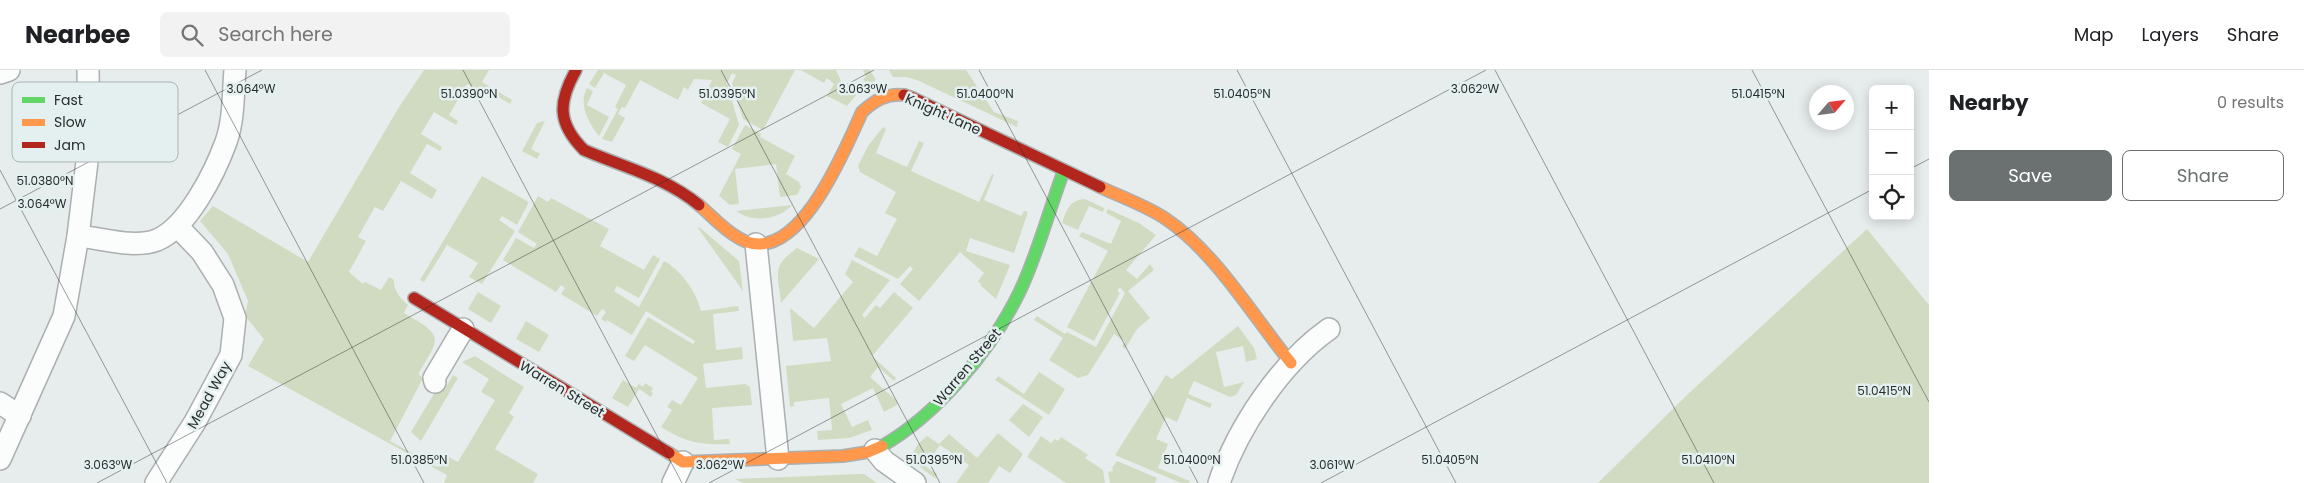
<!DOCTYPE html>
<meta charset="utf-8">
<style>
body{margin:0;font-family:Poppins,sans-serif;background:#f2f2f2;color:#202124}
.controls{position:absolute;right:15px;top:15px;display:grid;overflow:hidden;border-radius:8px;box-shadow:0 2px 12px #0003}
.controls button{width:45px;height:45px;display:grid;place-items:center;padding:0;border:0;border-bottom:1px solid #e0e0e0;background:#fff;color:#202124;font:25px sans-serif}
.compass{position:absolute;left:1809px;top:15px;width:45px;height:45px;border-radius:50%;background:#fff;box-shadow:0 2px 12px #0003;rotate:62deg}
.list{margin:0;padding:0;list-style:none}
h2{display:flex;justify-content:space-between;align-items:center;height:65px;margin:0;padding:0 20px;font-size:21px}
h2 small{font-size:16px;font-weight:400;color:#757577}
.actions{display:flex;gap:10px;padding:15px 20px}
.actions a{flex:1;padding:11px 0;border:1px solid #6b7070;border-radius:8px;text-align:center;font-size:18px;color:#6b7070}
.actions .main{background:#6b7070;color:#fff}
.icon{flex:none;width:28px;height:28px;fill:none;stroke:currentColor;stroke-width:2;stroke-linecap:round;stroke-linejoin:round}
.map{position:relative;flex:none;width:1929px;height:413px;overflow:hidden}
header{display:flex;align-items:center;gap:30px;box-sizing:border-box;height:70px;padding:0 25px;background:#fff;border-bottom:1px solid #e0e0e0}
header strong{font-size:24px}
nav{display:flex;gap:28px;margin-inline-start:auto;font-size:18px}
.search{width:350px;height:45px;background:#f2f2f2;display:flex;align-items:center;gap:12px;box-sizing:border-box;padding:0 18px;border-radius:8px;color:#757577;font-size:19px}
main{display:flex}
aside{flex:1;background:#fff}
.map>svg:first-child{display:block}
.green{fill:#d1dbc1}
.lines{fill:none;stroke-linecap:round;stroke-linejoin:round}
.street-casing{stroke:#abafaf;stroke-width:24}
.fast-casing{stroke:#abafaf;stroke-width:14}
.slow-casing{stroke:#abafaf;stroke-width:14}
.jam-casing{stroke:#abafaf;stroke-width:14}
.street{stroke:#fbfcfc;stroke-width:21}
.fast{stroke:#63d668;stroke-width:11}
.slow{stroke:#ff974d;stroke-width:11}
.jam{stroke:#b3261e;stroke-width:11}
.ticks{fill:none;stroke:#282c2c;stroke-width:1;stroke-opacity:0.45}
.labels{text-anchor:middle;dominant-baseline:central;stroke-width:5;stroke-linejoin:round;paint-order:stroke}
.street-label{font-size:14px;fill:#282c2c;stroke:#e4f0ef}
.key{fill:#e4f0ef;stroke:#acb5b4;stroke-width:1}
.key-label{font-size:14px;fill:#282c2c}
.ticks-label{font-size:12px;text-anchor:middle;fill:#282c2c;stroke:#e4f0ef;stroke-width:5;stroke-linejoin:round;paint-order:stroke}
</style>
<header>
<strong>Nearbee</strong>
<div class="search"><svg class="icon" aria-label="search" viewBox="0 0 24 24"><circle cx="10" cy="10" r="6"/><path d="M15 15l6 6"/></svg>Search here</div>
<nav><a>Map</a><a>Layers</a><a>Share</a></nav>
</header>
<main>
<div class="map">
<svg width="1929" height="413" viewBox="0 0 1929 413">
<rect width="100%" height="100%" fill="#e7eded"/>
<g class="green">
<path d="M424,0H489L482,12L512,30L510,34L492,23L489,27L467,14L449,45L458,51L456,55L434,42L421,64L442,77L440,81L427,74L410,103L437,120L432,129L401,111L383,141L375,137L358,167L366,171L349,202L363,214L365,212L381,220L389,207L394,210C393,220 401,229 408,235L404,243C444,266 441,266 418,304L423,308L390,371L437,397L445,385L458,392L495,330L481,322L489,309L462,292L475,286L524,317L509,343L514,347L495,379L538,404L533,413H444L447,405L248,296L264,269L245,246L248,231L228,184L200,151L213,136L308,192L399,37Z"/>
<path d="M598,0H795L763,60L743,49L732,13L736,5L732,3L727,13L739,55L728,77L718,72L730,49L701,33L712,10L694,9L688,20L684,17L678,30L640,10L625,38L622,37L618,44L625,48L612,72L602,69L618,39L615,37L626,15L604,3L595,18L589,14Z"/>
<path d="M801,0H836L844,17L857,12L858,15L865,12L863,9L866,7L863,0H870L876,10L859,21L847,36L827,26L834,14L827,8L824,13Z"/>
<path d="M889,0H966L994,42L1018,51L1017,57L917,10L906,7H893Z"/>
<path d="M587,18L593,21L587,35L609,47L599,66C589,54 578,33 587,18Z"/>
<path d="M545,51L531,79L540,84L537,89L522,81L537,53Z"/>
<path d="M745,55L761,64L760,67L795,86L786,104L799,112L801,117L797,125L780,127L776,94L735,99L739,134L730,135L719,126L741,84L732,79Z"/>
<path d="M883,57L886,59L876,83L907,97L919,71L924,73L911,101L979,132L992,104L994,105L984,130L1021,146L1024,141L1028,142L1014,183L970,168L966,181L1010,195L996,229L980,215L981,214L978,211L984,203L960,182L919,231L900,214L913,199L910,196L898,209L854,186L859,177L877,186L897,149L885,143L896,122L860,102L858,96L868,76Z"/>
<path d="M482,106L529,132L517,155L502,146L499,150L515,161L482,214L469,207L478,193L447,175L424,212L420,210Z"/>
<path d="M538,126L548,132L551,128L609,159L600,176L644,200L653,185L660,189L639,228L617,216L614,221L639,237L664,191C681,200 697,223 701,241L738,236L739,241L713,244L716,280L742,277L743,289L703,294L706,318L745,314L750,317L752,335L712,338L714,370L729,369L730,374C700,375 687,373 661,357L672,340L667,337L672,330L681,335L698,308L645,275L634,291L625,286L648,247L693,274L695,271L646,241L632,265L607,250L606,252L601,249L606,242L602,239L597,246L561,224L565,218L561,215L556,222L503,190L516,168L534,178L537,174L518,162Z"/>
<path d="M1085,129L1104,138L1103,142L1089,136L1078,160L1062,153C1067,140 1069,130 1085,129Z"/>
<path d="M792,135C779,150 752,153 736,141Z"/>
<path d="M1108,139L1139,153L1156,165L1126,200L1137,209L1150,194L1154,200L1128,221L1150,248L1137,259L1125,279L1122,276L1125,272L1114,264L1088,305L1078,308L1049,290L1063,268L1034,250L1037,246L1065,264L1067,262L1096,277L1125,223L1120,217L1117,221L1120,223L1094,271L1067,257L1108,181L1079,166L1082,162L1111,174L1121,151L1106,143Z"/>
<path d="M699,157L739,191L743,221L698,158Z"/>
<path d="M1867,159L1929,235V413H1598L1688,324Z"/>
<path d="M797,178L819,189L781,233C778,203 771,197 797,178Z"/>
<path d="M852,190L890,210L862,245L865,248L876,235L880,238L894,222L913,238L872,286L896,308L894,311L878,297L870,307L897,331V335L884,342L873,318L841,334L852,357L868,350L872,360L849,368L818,370L817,361L832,360L829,328L794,332V336L790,337L786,296L831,291L827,268L793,271L790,238L814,258L853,212L845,204Z"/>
<path d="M478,222L501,236L491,253L468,239Z"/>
<path d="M526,251L549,265L539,282L516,269Z"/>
<path d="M1238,256L1254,278L1257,289L1246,292L1243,276L1216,282L1224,317L1244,312L1236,325L1230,327L1194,311L1188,324L1212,334L1210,338L1187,328L1177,352L1166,347L1156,369L1168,374L1158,398L1190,411L1189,413H1181L1115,385L1166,305L1172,309Z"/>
<path d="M1039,302L1065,319L1049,345L995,310L998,306L1024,324Z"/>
<path d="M453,305L458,308L421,371L411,362L435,322L445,319Z"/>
<path d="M623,310L636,318L639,314L643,317L645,313L653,318L651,322L653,323L651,327L639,319L628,337L612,328Z"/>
<path d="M1023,334L1043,347L1029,367L1009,350Z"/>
<path d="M998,363L1023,384L1010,403L999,396L988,413H956L969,395L940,375L925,396L937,404L935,408C915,394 903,385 927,366L939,374L949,364L977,388Z"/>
<path d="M1041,366L1051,373L1055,369L1058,371L1061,367L1088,385L1085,388L1103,400L1105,413H1066L1027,387Z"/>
<path d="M1117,391L1157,408L1155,413H1110L1108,402L1113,401L1112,398Z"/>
<path d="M859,404H864L877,413H743L735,409Z"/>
</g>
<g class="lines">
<g class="street-casing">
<g id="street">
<path d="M0,3L9,0"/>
<path d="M78,166C102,168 134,179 157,170C188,157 215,102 226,72C234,50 233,23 235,0"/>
<path d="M756,174L778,389"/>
<path d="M435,312L434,308L463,259"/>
<path d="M0,333L20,346"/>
<path d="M875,380L884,391L915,413"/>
<path d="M0,389L64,246L78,166L89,75L88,0"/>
<path d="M156,413L195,352L231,285L235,248L223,215L202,182L178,157"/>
<path d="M673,413L683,392"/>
<path d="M1219,413C1238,357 1281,293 1329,259"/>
</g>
</g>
<g class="fast-casing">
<path id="fast" d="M882,376C938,344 992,279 1020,221C1038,183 1049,140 1064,100"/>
</g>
<g class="slow-casing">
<g id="slow">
<path d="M1100,117C1121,127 1147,136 1166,149C1216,183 1253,246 1291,293"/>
<path d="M699,135C713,147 729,165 747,172C801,190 845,79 862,42C874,31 886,23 904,25"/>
<path d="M669,383L683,392L843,386L868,382L882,376"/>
</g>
</g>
<g class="jam-casing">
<g id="jam">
<path d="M576,0C558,32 557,53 584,80C623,97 665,107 699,135"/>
<path d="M904,25L913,28L1100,117"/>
<path d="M414,228L669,383"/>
</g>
</g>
<use href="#street" class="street"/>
<use href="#fast" class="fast"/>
<use href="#slow" class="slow"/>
<use href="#jam" class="jam"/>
</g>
<path class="ticks" d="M205,0L424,413M463,0L682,413M721,0L940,413M979,0L1198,413M1237,0L1456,413M1495,0L1714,413M1752,0L1929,332M1910,99L1929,89M0,100L167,413M0,139L262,0M97,413L874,0M709,413L1486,0M1321,413L1873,119"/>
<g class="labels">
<g class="street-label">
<text transform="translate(943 44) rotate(24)">Knight Lane</text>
<text transform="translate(967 297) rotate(-50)">Warren Street</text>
<text transform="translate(562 319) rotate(31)">Warren Street</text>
<text transform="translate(209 325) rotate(-61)">Mead Way</text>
</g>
</g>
<rect x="12" y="12" width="166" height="80" rx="8" class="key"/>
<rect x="22" y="27" width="23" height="6" fill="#63d668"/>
<rect x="22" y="49" width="23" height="7" fill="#ff974d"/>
<rect x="22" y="72" width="23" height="6" fill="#b3261e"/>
<g class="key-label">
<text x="54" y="35">Fast</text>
<text x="54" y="57">Slow</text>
<text x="54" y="80">Jam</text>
</g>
<g class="ticks-label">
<text x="251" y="23">3.064°W</text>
<text x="1475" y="23">3.062°W</text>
<text x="863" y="23">3.063°W</text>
<text x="469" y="28">51.0390°N</text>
<text x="727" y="28">51.0395°N</text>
<text x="985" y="28">51.0400°N</text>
<text x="1242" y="28">51.0405°N</text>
<text x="1758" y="28">51.0415°N</text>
<text x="45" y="115">51.0380°N</text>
<text x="42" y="138">3.064°W</text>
<text x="1884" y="325">51.0415°N</text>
<text x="419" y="394">51.0385°N</text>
<text x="934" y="394">51.0395°N</text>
<text x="1192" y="394">51.0400°N</text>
<text x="1450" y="394">51.0405°N</text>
<text x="1708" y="394">51.0410°N</text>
<text x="108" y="399">3.063°W</text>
<text x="720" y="399">3.062°W</text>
<text x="1332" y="399">3.061°W</text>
</g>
</svg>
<div class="controls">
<button>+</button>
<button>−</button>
<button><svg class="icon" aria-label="locate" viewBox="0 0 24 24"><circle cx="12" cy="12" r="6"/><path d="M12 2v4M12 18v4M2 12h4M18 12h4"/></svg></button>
</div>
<svg class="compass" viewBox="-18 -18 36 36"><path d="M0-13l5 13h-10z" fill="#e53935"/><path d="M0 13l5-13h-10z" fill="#757577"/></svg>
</div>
<aside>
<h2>Nearby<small>0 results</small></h2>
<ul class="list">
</ul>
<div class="actions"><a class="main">Save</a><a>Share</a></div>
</aside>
</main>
